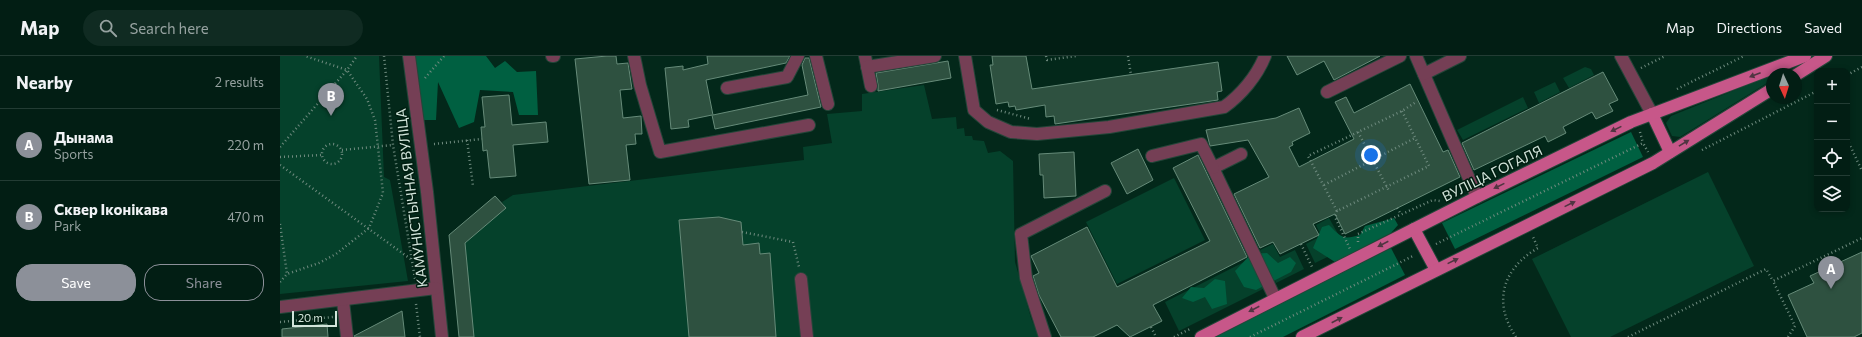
<!DOCTYPE html>
<meta charset="utf-8">
<style>
body{margin:0;font-family:Commissioner,sans-serif;background:#102b22;color:#f1f3f6}
.controls{position:absolute;right:12px;top:12px;display:grid;overflow:hidden;border-radius:8px;box-shadow:0 2px 6px #0003}
.controls button{width:36px;height:36px;display:grid;place-items:center;padding:0;border:0;border-bottom:1px solid #233c34;background:#021e14;color:#f1f3f6;font:20px sans-serif}
.compass{position:absolute;left:1486px;top:12px;width:36px;height:36px;border-radius:50%;background:#021e14;box-shadow:0 2px 6px #0003;rotate:176deg}
.scale{position:absolute;left:12px;bottom:10px;width:45px;box-sizing:border-box;padding-left:4px;border:2px solid #d2e5db;border-top:0;font-size:11px;line-height:14px;white-space:nowrap;color:#d2e5db;-webkit-text-stroke:3px #001e11;paint-order:stroke}
.you{position:absolute;left:1091px;top:99px;width:14px;height:14px;margin:-10px;border:3px solid #fff;border-radius:50%;background:#1a73e8;box-shadow:0 0 0 6px #1a73e833}
.badge{display:grid;place-items:center;width:26px;height:26px;border-radius:50%;background:#8c9099;color:#fff;font-size:13px;font-weight:700}
.pin{position:absolute;translate:-50% -33px;filter:drop-shadow(0 1px 2px #0008)}
.pin::after{content:'';position:absolute;top:21px;width:14px;height:12px;background:inherit;clip-path:polygon(0 0,100% 0,50% 100%)}
.list{margin:0;padding:0;list-style:none}
h2{display:flex;justify-content:space-between;align-items:center;height:52px;margin:0;padding:0 16px;font-size:17px}
h2 small{font-size:13px;font-weight:400;color:#96a2a0}
.list li{display:grid;grid-template-columns:26px 1fr auto;gap:12px;align-items:center;box-sizing:border-box;height:72px;padding:0 16px;border-top:1px solid #233c34}
.list b{display:block;font-size:15px;white-space:nowrap}
.list p{margin:0;font-size:13px;white-space:nowrap;color:#96a2a0}
.list em{font-size:13px;font-style:normal;color:#96a2a0}
.actions{display:flex;gap:8px;padding:12px 16px}
.actions a{flex:1;padding:9px 0;border:1px solid #8c9099;border-radius:16px;text-align:center;font-size:14px;color:#8c9099}
.actions .main{background:#8c9099;color:#fff}
.icon{flex:none;width:22px;height:22px;fill:none;stroke:currentColor;stroke-width:2;stroke-linecap:round;stroke-linejoin:round}
.map{position:relative;flex:none;width:1582px;height:281px;overflow:hidden}
header{display:flex;align-items:center;gap:24px;box-sizing:border-box;height:56px;padding:0 20px;background:#021e14;border-bottom:1px solid #233c34}
header strong{font-size:19px}
nav{display:flex;gap:22px;margin-inline-start:auto;font-size:14px}
.search{width:280px;height:36px;background:#102b22;display:flex;align-items:center;gap:10px;box-sizing:border-box;padding:0 14px;border-radius:22px;color:#96a2a0;font-size:15px}
main{display:flex}
aside{flex:1;background:#021e14}
.map>svg:first-child{display:block}
.green{fill:#05412b}
.forest{fill:#006041}
.building{fill:#2e5140;stroke:#668b79}
.lines{fill:none;stroke-linecap:round;stroke-linejoin:round}
.minor-casing{stroke:#244639;stroke-width:14}
.major-casing{stroke:#244639;stroke-width:14}
.path{stroke:#6f8b7f;stroke-width:2.5;stroke-dasharray:1 3;stroke-linecap:butt}
.minor{stroke:#753f55;stroke-width:12}
.major{stroke:#c75789;stroke-width:12}
.oneway{fill:#503541}
.labels{text-anchor:middle;dominant-baseline:central;stroke-width:3;stroke-linejoin:round;paint-order:stroke}
.street-label{font-size:14px;fill:#d2e5db;stroke:#001e11}
</style>
<header>
<strong>Map</strong>
<div class="search"><svg class="icon" aria-label="search" viewBox="0 0 24 24"><circle cx="10" cy="10" r="6"/><path d="M15 15l6 6"/></svg>Search here</div>
<nav><a>Map</a><a>Directions</a><a>Saved</a></nav>
</header>
<main>
<aside>
<h2>Nearby<small>2 results</small></h2>
<ul class="list">
<li><span class="badge">A</span><div><b>Дынама</b><p>Sports</p></div><em>220 m</em></li>
<li><span class="badge">B</span><div><b>Сквер Іконікава</b><p>Park</p></div><em>470 m</em></li>
</ul>
<div class="actions"><a class="main">Save</a><a>Share</a></div>
</aside>
<div class="map">
<svg width="1582" height="281" viewBox="0 0 1582 281">
<rect width="100%" height="100%" fill="#03281a"/>
<g class="green">
<path d="M0,0H99L104,121L110,124L128,225L0,238Z"/>
<path d="M1305,11L1311,13L1314,19L1289,32L1283,22Z"/>
<path d="M1492,19V24L1400,81L1392,80L1386,67L1391,60Z"/>
<path d="M1275,26L1280,36L1259,47L1254,36Z"/>
<path d="M644,29L652,63L676,61L677,73L684,72L685,80H692L693,84L704,85L708,97L720,95L733,105L735,206L751,262L759,281H186L176,182L224,149L222,146L233,139L524,104L523,91L552,87L547,58L582,55V38Z"/>
<path d="M1243,41L1248,52L1183,84L1177,74Z"/>
<path d="M1428,116L1474,210L1330,281H1291L1252,203Z"/>
<path d="M894,122L925,184L837,228L806,166Z"/>
<path d="M1049,162L1066,192L1035,207L1026,188L1041,180L1036,169Z"/>
<path d="M993,188L1000,201L1015,194L1024,213L996,227L980,194Z"/>
<path d="M970,203L985,232L899,275L885,246Z"/>
</g>
<g class="forest">
<path d="M134,0H206L215,12L225,5L237,16L256,15L258,59H239L233,36L200,34L194,66L179,72L158,26L156,64H144Z"/>
<path d="M1351,76L1363,101L1175,193L1162,167Z"/>
<path d="M1114,162L1118,169L1111,177L1055,206L1033,192L1042,171L1049,169C1062,182 1063,184 1080,179L1085,170Z"/>
<path d="M1111,192L1125,219L1003,281H934Z"/>
<path d="M987,197L998,207L1010,201L1016,207L1011,216L976,234L964,231L955,215L971,198Z"/>
<path d="M935,223L945,225L947,248L932,253L925,241L913,246L902,242L911,231L924,232Z"/>
</g>
<g class="building">
<path d="M327,0H336L337,8L348,7L352,33L340,34L343,62L361,60L362,78H355L356,88L346,89L350,124L309,128L295,3Z"/>
<path d="M427,0H510L506,7L426,24L433,59L528,39L522,9L525,2H529L541,51L435,73L432,59L408,64L409,71L391,73L385,12L403,10V14L428,8Z"/>
<path d="M712,0H746L752,33L938,6L942,35L937,36L938,44L775,68L774,60L766,61L765,49L736,54L735,50L729,51L728,46L716,48L710,9H713Z"/>
<path d="M1007,0H1100L1054,24L1044,5L1017,19Z"/>
<path d="M668,5L671,22L598,35V29L596,17Z"/>
<path d="M1323,16L1338,44L1329,48L1333,55L1316,63L1312,56L1283,71L1286,77L1268,86L1265,80L1194,114L1182,87Z"/>
<path d="M1130,28L1163,96L1168,94L1180,121L1065,178L1055,158L1033,168L1039,179L1000,198L993,186L980,192L954,138L989,121L968,84L930,90L926,74L996,62L1019,52L1030,77L1012,86L1013,89L1009,91L1019,111L1074,83L1055,46L1066,41L1074,57Z"/>
<path d="M229,39L232,69L266,66L268,86L233,89L236,120L210,122L207,94L203,95L201,71H205L202,41Z"/>
<path d="M858,93L873,124L847,138L831,107Z"/>
<path d="M794,96L796,140L764,142L763,119H760L759,98Z"/>
<path d="M918,99L967,201L873,249L882,265L850,281L837,269L813,281H781L759,239L753,220L759,217L751,200L807,171L837,231L930,185L893,112Z"/>
<path d="M215,140L226,152L185,187L194,281H179L169,179Z"/>
<path d="M439,161L461,166L463,189L479,187L480,198L490,197L496,281H409L399,164Z"/>
<path d="M1582,196V277L1574,281H1527L1508,239L1534,227L1530,220Z"/>
<path d="M122,255L125,281H74V280Z"/>
<path d="M47,268L48,281H2V273Z"/>
</g>
<g class="lines">
<g class="minor-casing">
<g id="minor">
<path d="M129,0L147,136L162,281"/>
<path d="M272,0H274"/>
<path d="M354,0L360,29L380,96L529,69"/>
<path d="M536,0L548,48"/>
<path d="M585,0L591,30"/>
<path d="M685,0L694,54L708,66L731,76L757,78L829,71L944,51C961,39 977,20 985,0"/>
<path d="M1136,0L1197,141"/>
<path d="M1341,0L1372,58"/>
<path d="M587,11L655,0"/>
<path d="M1144,18L1180,0"/>
<path d="M447,32L507,21L518,0"/>
<path d="M1047,36L1120,0"/>
<path d="M961,98L933,112L995,242"/>
<path d="M872,100L921,88L933,112"/>
<path d="M521,223L527,281"/>
<path d="M63,245L67,281"/>
<path d="M0,251L156,232"/>
<path d="M765,281L746,222L741,178L825,135"/>
</g>
</g>
<g class="major-casing">
<g id="major">
<path d="M1516,19L1546,0"/>
<path d="M1372,58L1390,96"/>
<path d="M1134,173L1156,214"/>
<path d="M921,281L1197,141L1351,66L1525,0"/>
<path d="M1022,281L1373,107L1492,33"/>
</g>
</g>
<g class="path">
<path d="M104,0L113,89L135,223"/>
<path d="M766,0L767,4L796,0"/>
<path d="M848,0L851,19"/>
<path d="M1361,12L1385,0"/>
<path d="M1567,19L1582,11"/>
<path d="M145,22L164,0"/>
<path d="M1397,33L1464,0"/>
<path d="M717,54L751,63"/>
<path d="M1122,55L1149,110L1057,155L1028,100L1122,55L1136,46"/>
<path d="M1078,76L1109,135"/>
<path d="M1360,76L1363,87"/>
<path d="M1567,83L1582,115"/>
<path d="M187,84L193,130"/>
<circle cx="52" cy="98" r="10"/>
<path d="M154,88L202,83"/>
<path d="M0,91L67,14L77,0"/>
<path d="M62,94L113,89"/>
<path d="M1422,94L1537,35"/>
<path d="M0,101L42,99"/>
<path d="M0,109L132,204"/>
<path d="M1044,129L1135,82"/>
<path d="M1117,152L1121,158"/>
<path d="M1057,155L1055,161L1070,193"/>
<path d="M0,168L7,218"/>
<path d="M462,176L513,186L519,211"/>
<path d="M1078,186V178L1153,144L1160,145"/>
<path d="M1021,188L1032,211"/>
<path d="M1156,188L1363,87L1368,96"/>
<path d="M0,226L7,218L39,207L56,198L89,172L103,137L95,64L87,43L67,14L25,0"/>
<path d="M136,248L140,281"/>
<path d="M0,266L53,261"/>
<path d="M871,271L876,281"/>
<path d="M894,281L910,273"/>
<path d="M970,281L1133,200"/>
<path d="M1236,281C1212,246 1223,212 1258,192L1253,181"/>
<path d="M1348,281L1486,213L1493,225"/>
<path d="M1508,281L1515,270L1493,225L1582,182"/>
</g>
<use href="#minor" class="minor"/>
<use href="#major" class="major"/>
</g>
<defs><path id="oneway-solid" d="M-6-.8H1V-3.2L6.5 0L1 3.2V.8H-6Z"/></defs>
<g class="oneway">
<use href="#oneway-solid" transform="translate(1475 19) rotate(159)"/>
<use href="#oneway-solid" transform="translate(1336 73) rotate(154)"/>
<use href="#oneway-solid" transform="translate(1404 87) rotate(-31)"/>
<use href="#oneway-solid" transform="translate(1219 130) rotate(154)"/>
<use href="#oneway-solid" transform="translate(1290 148) rotate(-26)"/>
<use href="#oneway-solid" transform="translate(1103 188) rotate(153)"/>
<use href="#oneway-solid" transform="translate(1173 205) rotate(-26)"/>
<use href="#oneway-solid" transform="translate(974 253) rotate(153)"/>
<use href="#oneway-solid" transform="translate(1057 264) rotate(-27)"/>
</g>
<g class="labels">
<g class="street-label">
<text transform="translate(1212 117) rotate(-26)">ВУЛІЦА ГОГАЛЯ</text>
<text transform="translate(131 142) rotate(-97)">КАМУНІСТЫЧНАЯ ВУЛІЦА</text>
</g>
</g>
</svg>
<div class="controls">
<button>+</button>
<button>−</button>
<button><svg class="icon" aria-label="locate" viewBox="0 0 24 24"><circle cx="12" cy="12" r="6"/><path d="M12 2v4M12 18v4M2 12h4M18 12h4"/></svg></button>
<button><svg class="icon" aria-label="layers" viewBox="0 0 24 24"><path d="M12 4l9 5-9 5-9-5zM3 14l9 5 9-5"/></svg></button>
</div>
<svg class="compass" viewBox="-18 -18 36 36"><path d="M0-13l5 13h-10z" fill="#e53935"/><path d="M0 13l5-13h-10z" fill="#96a2a0"/></svg>
<div class="scale">20 m</div>
<div class="you"></div>
<div class="pin badge" style="left:1551px;top:233px">A</div>
<div class="pin badge" style="left:51px;top:60px">B</div>
</div>
</main>
